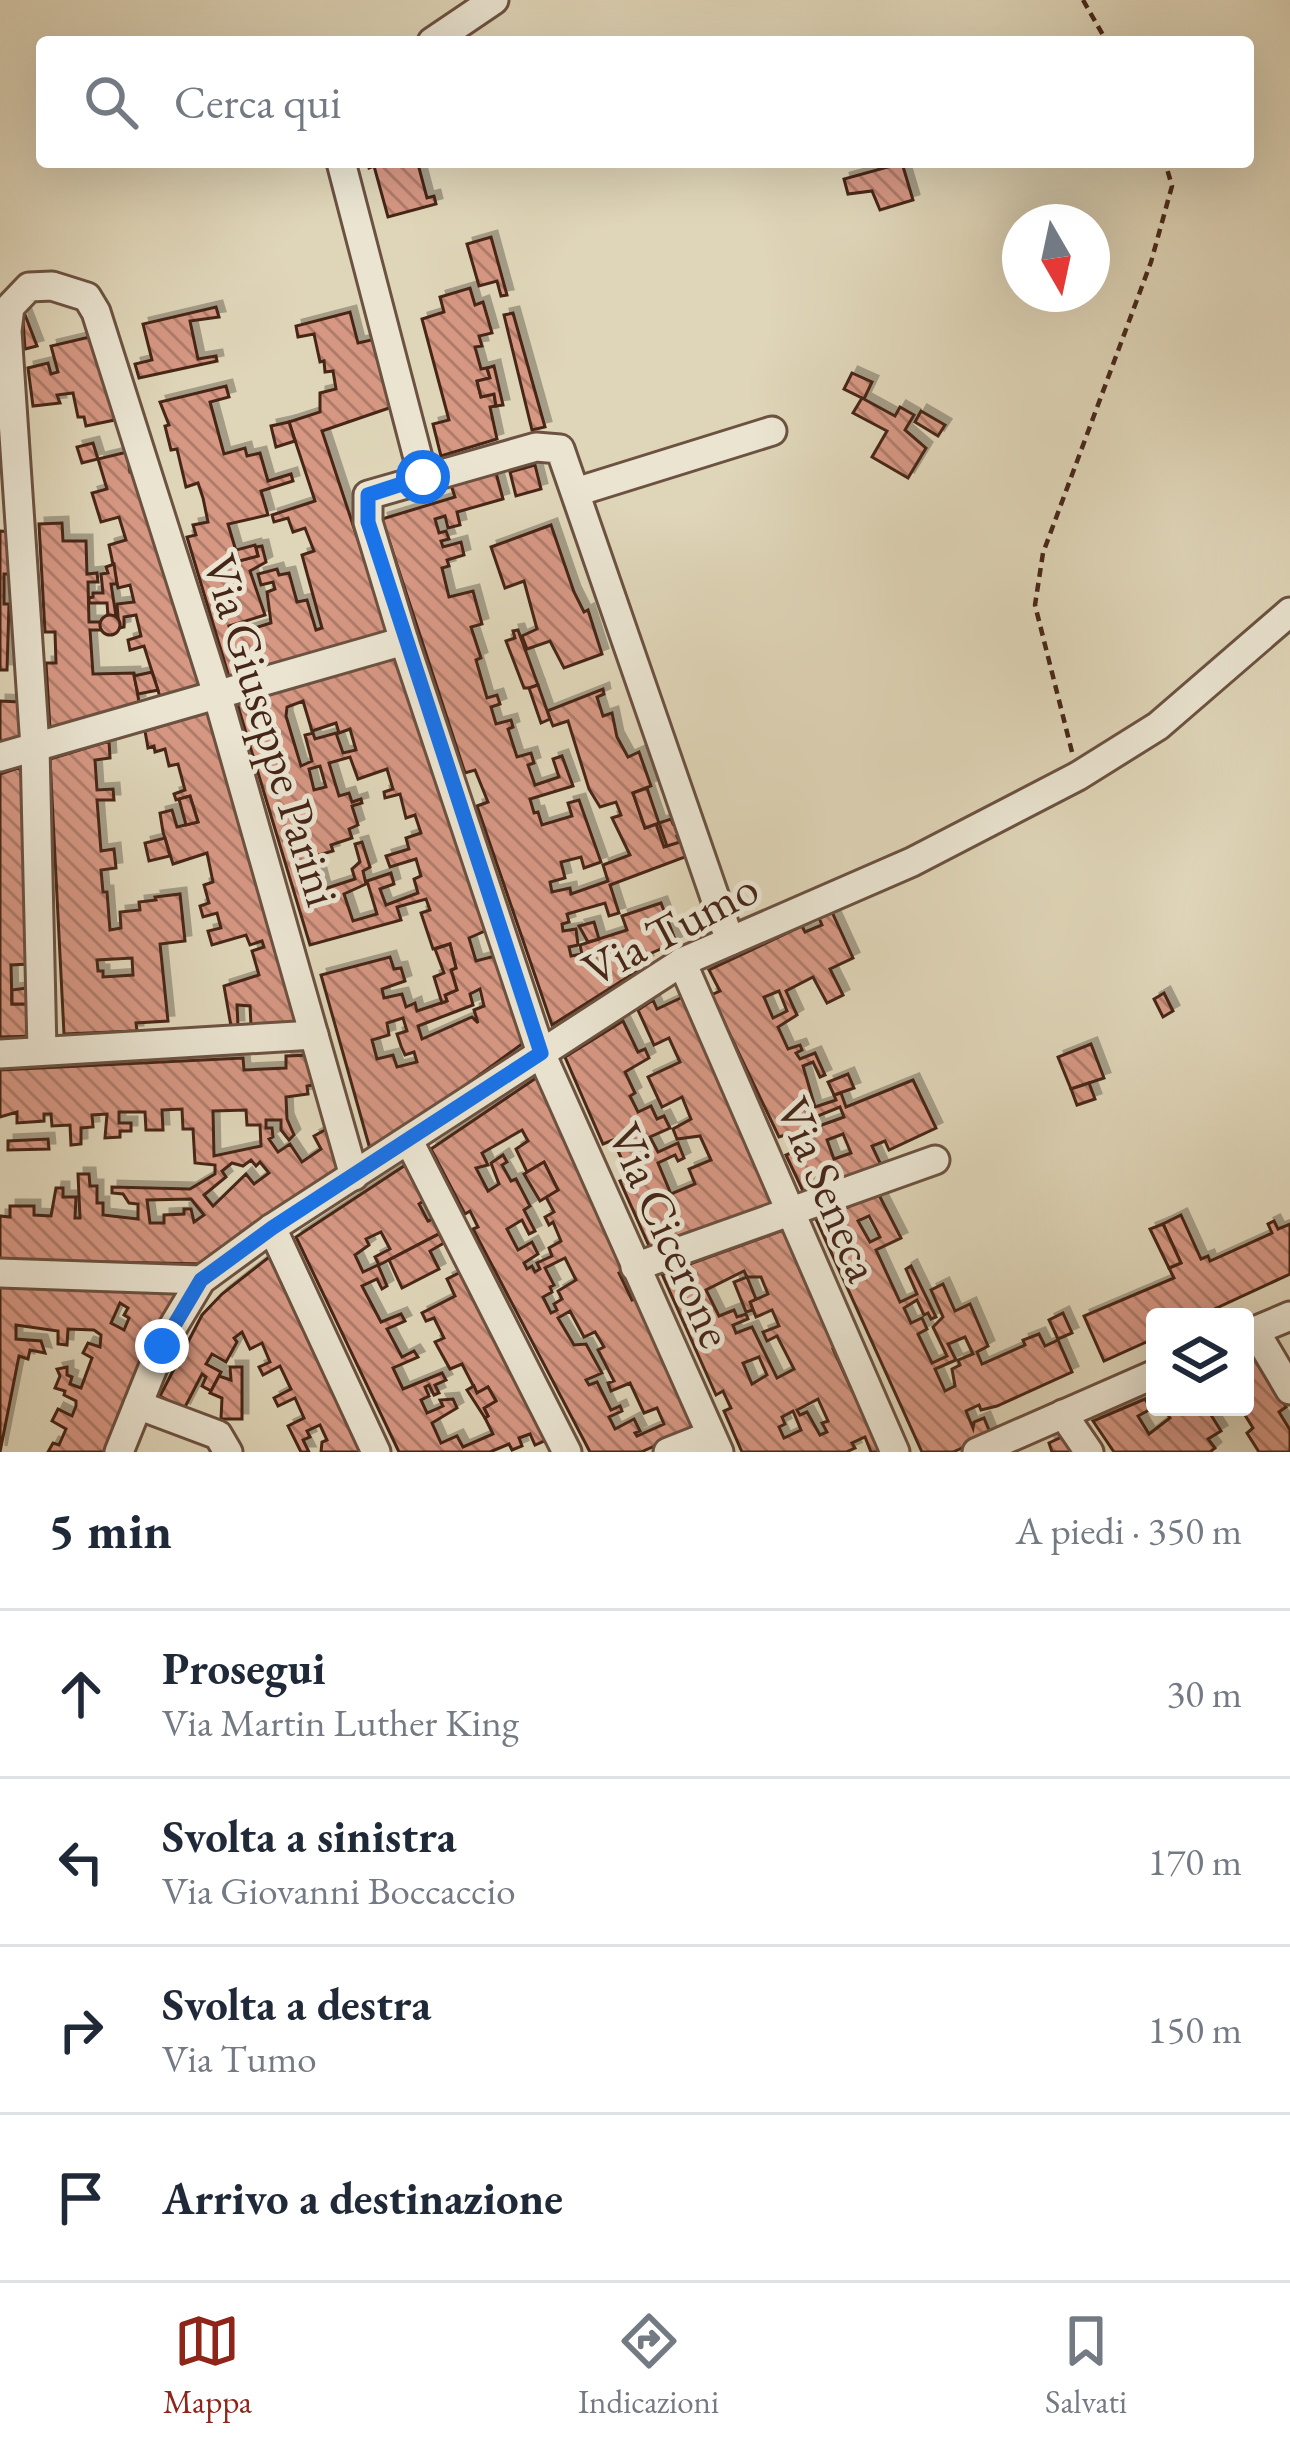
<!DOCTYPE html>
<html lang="it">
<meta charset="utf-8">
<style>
body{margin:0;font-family:"EB Garamond",serif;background:#f6f6f7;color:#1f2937}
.controls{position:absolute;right:36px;bottom:36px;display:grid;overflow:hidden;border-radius:12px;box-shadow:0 12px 48px #0002}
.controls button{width:108px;height:108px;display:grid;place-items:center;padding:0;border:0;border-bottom:3px solid #e0e1e3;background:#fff;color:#1f2937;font:60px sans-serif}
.compass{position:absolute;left:1002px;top:204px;width:108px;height:108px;border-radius:50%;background:#fff;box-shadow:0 12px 48px #0002;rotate:171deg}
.stop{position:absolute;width:36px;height:36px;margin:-27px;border:9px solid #1a73e8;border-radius:50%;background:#fff}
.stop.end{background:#1a73e8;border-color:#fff;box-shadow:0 3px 12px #0008}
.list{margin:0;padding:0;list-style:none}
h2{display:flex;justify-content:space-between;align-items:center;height:156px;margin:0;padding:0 48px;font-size:51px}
h2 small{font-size:39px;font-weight:400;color:#747a83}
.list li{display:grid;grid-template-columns:78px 1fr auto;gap:36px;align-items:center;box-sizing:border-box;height:168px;padding:0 48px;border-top:3px solid #e0e1e3}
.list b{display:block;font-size:45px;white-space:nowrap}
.list p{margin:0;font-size:39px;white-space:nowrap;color:#747a83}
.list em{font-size:39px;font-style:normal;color:#747a83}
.icon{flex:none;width:66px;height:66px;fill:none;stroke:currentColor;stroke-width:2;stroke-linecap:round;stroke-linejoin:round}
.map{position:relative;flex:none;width:1290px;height:1452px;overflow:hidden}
.search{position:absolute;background:#fff;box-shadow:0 12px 48px #0002;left:36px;right:36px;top:36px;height:132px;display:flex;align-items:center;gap:30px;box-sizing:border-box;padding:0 42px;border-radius:12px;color:#747a83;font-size:45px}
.sheet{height:828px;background:#fff}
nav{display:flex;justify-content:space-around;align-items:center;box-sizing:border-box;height:168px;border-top:3px solid #e0e1e3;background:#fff;font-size:33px;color:#747a83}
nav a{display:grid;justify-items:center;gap:6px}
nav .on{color:#8f2418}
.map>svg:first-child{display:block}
.building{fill:url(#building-back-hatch);stroke:#462619;stroke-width:3;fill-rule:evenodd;filter:url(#shadow)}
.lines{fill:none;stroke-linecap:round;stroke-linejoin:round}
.minor-casing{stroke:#6c5241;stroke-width:33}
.path{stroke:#462619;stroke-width:4.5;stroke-dasharray:9 6;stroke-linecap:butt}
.minor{stroke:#eae4d1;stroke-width:27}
.route{stroke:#1a73e8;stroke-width:15}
.labels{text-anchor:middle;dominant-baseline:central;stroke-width:10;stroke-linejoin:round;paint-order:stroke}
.street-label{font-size:48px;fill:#462619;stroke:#eae4d1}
</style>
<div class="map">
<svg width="1290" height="1452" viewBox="0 0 1290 1452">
<defs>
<pattern id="building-back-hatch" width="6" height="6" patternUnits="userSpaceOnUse" patternTransform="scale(3)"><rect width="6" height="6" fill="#d69783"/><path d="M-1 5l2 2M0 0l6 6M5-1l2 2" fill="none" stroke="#af7b6a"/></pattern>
<filter id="shadow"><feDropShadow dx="6" dy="-6" stdDeviation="0" flood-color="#0004"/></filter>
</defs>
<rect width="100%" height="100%" fill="#dfd5b8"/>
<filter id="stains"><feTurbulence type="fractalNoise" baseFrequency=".00167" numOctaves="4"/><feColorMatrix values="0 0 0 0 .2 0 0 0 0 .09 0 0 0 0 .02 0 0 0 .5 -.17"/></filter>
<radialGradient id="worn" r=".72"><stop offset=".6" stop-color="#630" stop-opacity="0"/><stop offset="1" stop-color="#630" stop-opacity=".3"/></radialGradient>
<g class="building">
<path d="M367,162H426L418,164L427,198L434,196L436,204L388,217L374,166L369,168Z"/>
<path d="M902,163L913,200L880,210L872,191L848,194L844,179Z"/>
<path d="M491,237L507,295L501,296L497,281L479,286L467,244Z"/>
<path d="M470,288L475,305L483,302L492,333L479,336L482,346L475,347L481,369L487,368L490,378L477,381L481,397L494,394L496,406L490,407L497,439L441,456L433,424L449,420L422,319L444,312L440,297Z"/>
<path d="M22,307L37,346L25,349Z"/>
<path d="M216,307L219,317L190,321L198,359L216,356L217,361L139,378L135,364L152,360L143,324Z"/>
<path d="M350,312L358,343L376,339L395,406L322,431L388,631L229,677L187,537L196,535L193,525L208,522L203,498L198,483L186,487L177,449L171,450L165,426L169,425L160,402L226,386L229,397L210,402L224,454L245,448L247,456L260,453L268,481L291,474L293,481L261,491L268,515L228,524L239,561L258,556L256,547L262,546L266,562L250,571L265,615L229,626L232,635L271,623L267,592L275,589L273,582L261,585L258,574L277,569L279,575L289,573L297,602L307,600L316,630L322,628L302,555L314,551L305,528L293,532L288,518L274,522L272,515L315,501L289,422L320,412V393L336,389L333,371L325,372L324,361L320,362L314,334L298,337L296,326Z"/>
<path d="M513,313L545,427L532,430L504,315Z"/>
<path d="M98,335L124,418L86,426L84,417H78L73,393L57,395L60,403L33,406L28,368L48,363L51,374L58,372L51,346Z"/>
<path d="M494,366L503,405L496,406L494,394L481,397L477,381L490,378L487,368Z"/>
<path d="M852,373L872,382L864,399L844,389Z"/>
<path d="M862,398L895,416L900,407L914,415L905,430L926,448L908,478L872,457L887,431L853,413Z"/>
<path d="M921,411L945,425L938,436L915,422Z"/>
<path d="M289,422L295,441L276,447L271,426Z"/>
<path d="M93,443L98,459L82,463L77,447Z"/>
<path d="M127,452L130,472L138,470L203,684L160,697L144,646L130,650L128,640L141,636L136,615L124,617V627L119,628L117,604L134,602L130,585L118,588L109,545L126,540L119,517L101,522L92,493L107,489L98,459Z"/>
<path d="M535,465L541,489L516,496L510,472Z"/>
<path d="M496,473L503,499L457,512L460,525L448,528L445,516L435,519L439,533L446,531L449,539L441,541L443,547L461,542L464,555L447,560L449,566L442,568L449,597L473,591L482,624L471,627L481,658L476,660L487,698L497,695L500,704L491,707L496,724L511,720L513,727L508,729L517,757L531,753L534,763L528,765L535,785L559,777L553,759L562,756L573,786L530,799L534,813L538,812L542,825L572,816L568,803L579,800L601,862L584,868L581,857L561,862L565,878L550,882L552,892L570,888L571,894L608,881L603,865L630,855L612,818L621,815L616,802L600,807L589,789L568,721L553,726L547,711L603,689L604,694L597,697L603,716L612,713L617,737L628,757L639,752L651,786L633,793L645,828L656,824L664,847L687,839L693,854L610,885L619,913L609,916L605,903L567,914L569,922L562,924L563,931L576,929L578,945L569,947L571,956L582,954L580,945L627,930L622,916L661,903L676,942L645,956L647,961L638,964L639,970L552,1025L477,806L488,802L475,770L465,773L382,519L455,497L451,485Z"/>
<path d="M62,523L63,541H86L87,574L97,573L98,582H88L89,622H100L101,630H90L93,674L134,673L139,702L50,729L46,663H56L55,632H45L39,524Z"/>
<path d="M551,525L574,592L584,612L588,610L602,654L564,668L550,641L527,649L522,636L537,629L524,581L505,588L491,547Z"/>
<path d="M0,531L11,532L13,574H4V604H9L7,670H0Z"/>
<path d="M255,545L258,556L239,561L236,550Z"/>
<path d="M114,564L117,584H111L116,616H108L107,603H89V598L93,597V593H103L101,574L108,573L106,567Z"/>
<circle cx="110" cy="625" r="10"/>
<path d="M518,630L538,685L529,688H524L506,641L515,638L513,631Z"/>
<path d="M396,657L485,931L469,938L476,961L495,956L526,1041L455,1093L370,1149L321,975L390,957L394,969L401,968L405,981L382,989L384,998L402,994L406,1007L415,1003L417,1011L447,1001L445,995L457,990L451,970L456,968L450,944L433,949L421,913L430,910L426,899L397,907L401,920L310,945L237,703ZM303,701L312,731L336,723L339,733L350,729L356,750L343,753L336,733L315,739L313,733L305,735L312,761L301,766L286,716L287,707ZM350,757L358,779L387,769L393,789L384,792L385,798L400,794L406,818L415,815L421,833L406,838L409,849L386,856L390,867L416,859L421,876L414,879L418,893L386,905L380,889L394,884L391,873L367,881L377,914L353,921L344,894L366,884L363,871L370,867L362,842L355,844L360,862L352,869L355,879L324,889L315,856L333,851L331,845L352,838L349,829L358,825L352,806L362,803L361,799L352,802L349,793L339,796L329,763ZM320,766L326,787L314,790L309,769ZM480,989L484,1006L474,1010L478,1023L472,1017L422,1039L418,1026L473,1005L470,994ZM403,1018L407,1031L397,1034L401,1046L405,1055L414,1052L417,1062L397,1067L393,1055L377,1059L372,1040L389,1035L387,1023Z"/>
<path d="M152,672L158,690L138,694L134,676Z"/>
<path d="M538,685L550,719L541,723L529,688Z"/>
<path d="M0,701L20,702L22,738L0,745Z"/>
<path d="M210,711L303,1023L251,1025L250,1006L237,1005L238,1026H231L224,986L259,975L252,951L264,947L262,941L250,945L246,935L212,945L208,931L221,928L217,913L203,917L200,906L209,903L204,885L213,882L207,853L173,864L163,832L160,813L172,810L177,827L198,822L190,796L176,800L174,794L185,790L178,764L169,766L165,749L155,752L154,746L148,748L145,731Z"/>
<path d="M109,741L110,758L95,760L97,790L113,789L114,800H97L101,851L114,849L116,868L101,870L103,892H107L110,930L121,928L120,912L140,910L139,902L156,900L155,897L180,894L185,941L160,944L168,1021L136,1023L137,1031L64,1034L50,759ZM132,958L133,975L103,977V971H98L97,960Z"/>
<path d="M18,768L24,773L29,964L11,965L12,1004H30L37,1036L0,1037V774Z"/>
<path d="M647,788L659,823L645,828L633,793Z"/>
<path d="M190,796L198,822L186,825L179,799Z"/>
<path d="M671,819L673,824L677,822L682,834L677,836L680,842L667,846L659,823Z"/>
<path d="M165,838L170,856L149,861L145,843Z"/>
<path d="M832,912L853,958L830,969L843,995L827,1003L813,977L786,991L797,1015L778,1027L788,1049L800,1045L802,1050L796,1053L800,1059L815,1053L825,1075L820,1077L813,1062L803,1066L815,1107L836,1100L834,1095L841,1093L846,1107L913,1080L936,1128L889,1150L885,1141L872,1146L881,1165L804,1193L786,1155L796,1151L788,1134L779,1137L711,995L720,991L709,970L802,926L805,932L822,925L819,918ZM779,991L787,1011L773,1018L764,997ZM840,1107L844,1117L819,1126L815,1117ZM843,1134L851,1153L834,1159L827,1140Z"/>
<path d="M594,922L599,939L588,942L579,926Z"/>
<path d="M450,944L456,968L451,970L457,990L445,995L447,1001L442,1003L434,977L444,973L435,949Z"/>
<path d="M34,987L30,1004H12V990Z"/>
<path d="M1164,993L1173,1011L1163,1017L1154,999Z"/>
<path d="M685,996L777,1202L650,1248L620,1181L625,1179L619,1166L624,1164L613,1140L603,1144L565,1057L623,1021L638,1052L645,1049L649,1058L625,1072L635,1093L630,1096L638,1112L651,1106L657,1119L664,1116L670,1128L650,1137L658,1152L678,1143L684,1158L678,1161L675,1155L658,1163L671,1194L695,1184L689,1169L711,1160L700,1136L677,1139L673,1129L691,1119L682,1097L662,1107L648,1077L680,1062L669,1038L654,1045L638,1010L653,1000L657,1009Z"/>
<path d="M1091,1044L1104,1078L1071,1089L1058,1057Z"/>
<path d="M311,1055L320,1084L307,1086L308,1094L286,1097L287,1119L294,1135L289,1140L281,1130V1120H266V1128H272L273,1137L269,1139L278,1152L290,1144L302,1162L321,1149L314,1136L332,1126L346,1171L207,1264L0,1260V1216L10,1217V1206H34V1215L51,1216L56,1188H63V1197H76L75,1218H80L78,1174H89L90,1186H97V1203H103V1215L138,1219V1204L129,1203L123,1194L112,1193V1187L190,1189L215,1174V1165L195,1163L193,1129H183L182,1109L162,1110L163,1130H146L145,1112H119V1123H131V1131H120V1137L105,1138L107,1114L92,1115L93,1127L81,1128V1144L71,1145L70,1125L52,1126L51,1114H44V1121L17,1123V1112L0,1117V1070L243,1058L244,1070L286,1068V1056ZM246,1110L247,1125H260L261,1146L214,1156L213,1111ZM251,1160L256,1166L260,1162L269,1173L254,1184L246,1174L213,1206L204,1195L226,1177L222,1171L232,1163L243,1166ZM191,1199L204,1215L194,1222L191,1209H184V1214L164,1215V1223H150L147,1200Z"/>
<path d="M542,1074L629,1269L619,1273L632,1300L641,1296L699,1426L641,1452H590L473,1229L478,1227L470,1211L465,1214L431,1149ZM522,1130L528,1141L516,1149L527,1172L544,1162L558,1190L546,1197L554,1212L545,1217L549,1225L553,1222L561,1241L549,1248L552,1256L537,1263L540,1269L535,1272L532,1266L527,1269L524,1263L538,1254L532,1242L518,1250L507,1229L522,1220L529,1234L535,1231L524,1210L530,1206L516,1179L511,1181L502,1165L507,1162L503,1155L491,1163L499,1184L488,1191L476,1168L488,1165L482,1153ZM565,1258L576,1280L558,1291L562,1299L554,1304L557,1310L551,1313L543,1297L552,1292L550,1287L554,1285L545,1268ZM570,1311L584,1337L595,1332L604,1347L598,1350L614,1381L608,1383L611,1391L630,1383L644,1413L657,1408L664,1424L637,1436L635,1433L640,1431L634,1419L615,1429L609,1417L622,1411L620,1406L611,1410L597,1382L589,1385L586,1380L602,1373L586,1344L574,1345L558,1318Z"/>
<path d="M848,1074L854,1088L834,1095L828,1082Z"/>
<path d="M1089,1083L1095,1099L1077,1105L1071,1089Z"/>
<path d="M48,1139L49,1149L8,1150V1141Z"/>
<path d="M544,1162L558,1190L540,1201L524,1174Z"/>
<path d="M407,1164L425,1200L419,1204L428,1221L435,1218L442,1232L379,1265L375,1257L390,1249L381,1232L366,1239L369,1245L355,1255L363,1272L378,1265L387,1286L382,1289L377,1279L362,1286L381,1322L401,1314L405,1321L387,1329L402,1357L414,1351L418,1357L393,1368L403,1389L442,1373L446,1380L435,1385L439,1393L434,1395L429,1385L425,1387L429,1396L421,1400L427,1413L443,1406L440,1400L453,1399L457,1408L432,1423L441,1443L457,1436L463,1447L493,1434L485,1418L488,1416L484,1408L496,1401L488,1387L477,1393L462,1364L450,1369L435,1342L444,1338L434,1318L426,1321L422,1313L455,1296L447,1279L463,1271L551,1438L535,1445L530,1434L519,1438L522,1446L512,1450L509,1444L490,1452H399L296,1237Z"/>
<path d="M879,1195L901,1238L876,1250L900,1302L917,1294L906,1269L911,1266L936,1317L931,1319L928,1313L924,1315L917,1300L904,1308L911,1323L922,1318L927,1329L918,1334L932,1363L947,1356L933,1327L943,1317L931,1290L943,1284L955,1311L970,1304L988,1346L977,1352L982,1364L1025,1345L1023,1340L1039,1334L1045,1346L1058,1340L1072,1372L997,1406L981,1410L979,1405L966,1411L973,1428L974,1422L984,1418L991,1435L953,1452H922L816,1219ZM869,1216L880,1237L870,1242L858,1221ZM965,1337L973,1354L958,1360L960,1365L952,1369L955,1386L945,1391L935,1369L956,1360L948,1344Z"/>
<path d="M1181,1215L1201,1259L1208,1256L1210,1261L1272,1233L1268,1224L1274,1221L1278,1229L1290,1224V1274L1197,1317H1155L1151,1328L1155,1338L1104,1361L1084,1316L1174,1278L1169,1268L1181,1263L1163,1224Z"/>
<path d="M1163,1224L1181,1263L1169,1268L1150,1229Z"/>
<path d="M789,1228L842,1344L833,1349L850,1386L860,1381L891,1452H871L865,1437L852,1443L855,1448L846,1452H742L724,1411L731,1408L723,1391L716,1395L662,1274ZM744,1271L747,1277H761L768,1294L750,1302L756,1317L772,1310L779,1326L763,1332L767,1341L777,1336L794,1369L777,1378L752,1327L736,1333L733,1325L748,1319L746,1314L737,1317L734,1310L719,1316L706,1290ZM759,1357L767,1375L752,1384L743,1363ZM818,1399L828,1421L822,1423L827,1432L820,1435L807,1412L800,1415L797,1410ZM793,1411L801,1430L784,1438L779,1427L785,1424L782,1417Z"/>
<path d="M439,1234L444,1243L430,1251L439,1269L402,1288L389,1260Z"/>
<path d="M273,1254L366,1452H321L322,1442L327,1440L320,1425L307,1431L310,1437L303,1440L309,1452H301L288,1426L304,1418L295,1398L278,1406L274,1398L291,1389L280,1366L263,1375L259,1367L270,1362L262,1343L250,1349L242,1332L234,1338L237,1342L226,1362L212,1354L206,1364L221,1372L211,1391L202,1386L206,1377L202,1374L184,1409L160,1396L202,1315L222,1294Z"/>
<path d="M747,1277L756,1299L750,1302L753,1310L746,1312L734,1282Z"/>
<path d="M0,1285L188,1287L107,1452H48L53,1443L59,1445L66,1429L52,1421L58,1409L72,1416L76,1406V1401L64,1395L65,1391L55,1388L60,1376L57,1369L67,1367V1375L72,1377L70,1384L81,1388L92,1358L83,1353L88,1343L100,1347L101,1335L94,1330L68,1329L67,1345L58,1344V1331L16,1325V1339L41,1341L45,1353L30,1350L28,1359L19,1356L0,1452ZM120,1303L128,1308L124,1315L129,1318L124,1330L111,1323Z"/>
<path d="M1063,1313L1072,1333L1058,1339L1049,1320Z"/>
<path d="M1256,1354L1286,1407L1279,1412L1290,1430V1452H1259L1247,1433L1253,1428L1240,1407H1245V1358Z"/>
<path d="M230,1367H242V1419H221L222,1398L210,1393L219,1376L231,1380Z"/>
<path d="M474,1386L477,1393L488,1387L496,1401L484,1408L488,1416L485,1418L467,1390Z"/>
<path d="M1145,1399L1151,1409L1138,1416L1149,1434L1170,1418L1163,1407H1206L1221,1431L1208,1439L1215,1448L1210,1452H1114L1093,1421Z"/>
<path d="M1066,1435L1077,1452H1052L1049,1443Z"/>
</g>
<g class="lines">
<g class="minor-casing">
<g id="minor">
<path d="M432,42L494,0"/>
<path d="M341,162L423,477"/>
<path d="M576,492L772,431"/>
<path d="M0,757L404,641"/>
<path d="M682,962L895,1452"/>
<path d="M42,1051L35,747L7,331L10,307L29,287L52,286L87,297L96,312L217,694L354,1176"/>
<path d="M0,1054L314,1035"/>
<path d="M409,1141L567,1452"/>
<path d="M272,1228L376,1452"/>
<path d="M635,1267L935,1160"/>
<path d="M0,1273L201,1280"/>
<path d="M1255,1331L1290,1390"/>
<path d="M1245,1335L1290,1316"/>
<path d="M138,1405L218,1435L228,1452"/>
<path d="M1063,1414L1089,1452"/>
<path d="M119,1452L162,1345L201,1280L272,1228L682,962L912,862L1078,776L1158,726L1290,612"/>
<path d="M668,1452L711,1435"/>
<path d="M719,1452L541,1053L404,641L368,522V495L536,447L560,449L730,941"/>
<path d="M977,1452L1155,1374"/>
</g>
</g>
<g class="path">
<path d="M1083,0L1107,42"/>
<path d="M1072,752L1035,605L1043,553L1151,262L1172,186L1165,162"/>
</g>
<use href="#minor" class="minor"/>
</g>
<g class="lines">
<path class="route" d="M162,1346L201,1280L272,1228L541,1053L368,522V495L423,477"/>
</g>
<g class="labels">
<g class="street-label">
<text transform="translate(272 730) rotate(73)">Via Giuseppe Parini</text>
<text transform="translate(670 928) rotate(-28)">Via Tumo</text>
<text transform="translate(829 1189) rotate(67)">Via Seneca</text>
<text transform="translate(671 1235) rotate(66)">Via Cicerone</text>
</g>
</g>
<rect width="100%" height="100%" filter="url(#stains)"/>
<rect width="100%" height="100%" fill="url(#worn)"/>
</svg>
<div class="controls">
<button><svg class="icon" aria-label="layers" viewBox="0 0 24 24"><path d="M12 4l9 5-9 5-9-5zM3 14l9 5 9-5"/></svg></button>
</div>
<svg class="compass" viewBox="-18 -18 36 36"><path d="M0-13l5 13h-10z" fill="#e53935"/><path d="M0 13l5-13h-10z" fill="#747a83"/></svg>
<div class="stop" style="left:423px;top:477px"></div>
<div class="stop end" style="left:162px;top:1346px"></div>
<div class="search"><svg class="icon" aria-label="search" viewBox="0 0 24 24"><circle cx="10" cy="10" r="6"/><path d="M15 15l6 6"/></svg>Cerca qui</div>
</div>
<section class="sheet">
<h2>5 min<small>A piedi · 350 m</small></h2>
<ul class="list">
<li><svg class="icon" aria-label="ahead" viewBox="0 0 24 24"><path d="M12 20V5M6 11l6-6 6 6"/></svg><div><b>Prosegui</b><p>Via Martin Luther King</p></div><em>30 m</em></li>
<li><svg class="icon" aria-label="left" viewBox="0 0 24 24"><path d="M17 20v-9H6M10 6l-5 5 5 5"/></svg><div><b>Svolta a sinistra</b><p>Via Giovanni Boccaccio</p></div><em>170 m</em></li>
<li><svg class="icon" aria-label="right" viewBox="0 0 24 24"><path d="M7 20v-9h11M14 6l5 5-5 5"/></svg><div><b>Svolta a destra</b><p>Via Tumo</p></div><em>150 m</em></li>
<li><svg class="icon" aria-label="arrive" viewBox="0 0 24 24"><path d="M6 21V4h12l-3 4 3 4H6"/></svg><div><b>Arrivo a destinazione</b></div></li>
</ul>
</section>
<nav>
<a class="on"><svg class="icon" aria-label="map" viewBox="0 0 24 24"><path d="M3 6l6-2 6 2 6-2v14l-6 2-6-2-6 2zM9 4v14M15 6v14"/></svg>Mappa</a>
<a><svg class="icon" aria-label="directions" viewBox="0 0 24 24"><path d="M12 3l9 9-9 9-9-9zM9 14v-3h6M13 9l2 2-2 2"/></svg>Indicazioni</a>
<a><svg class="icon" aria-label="saved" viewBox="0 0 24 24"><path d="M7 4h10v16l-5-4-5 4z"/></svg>Salvati</a>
</nav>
